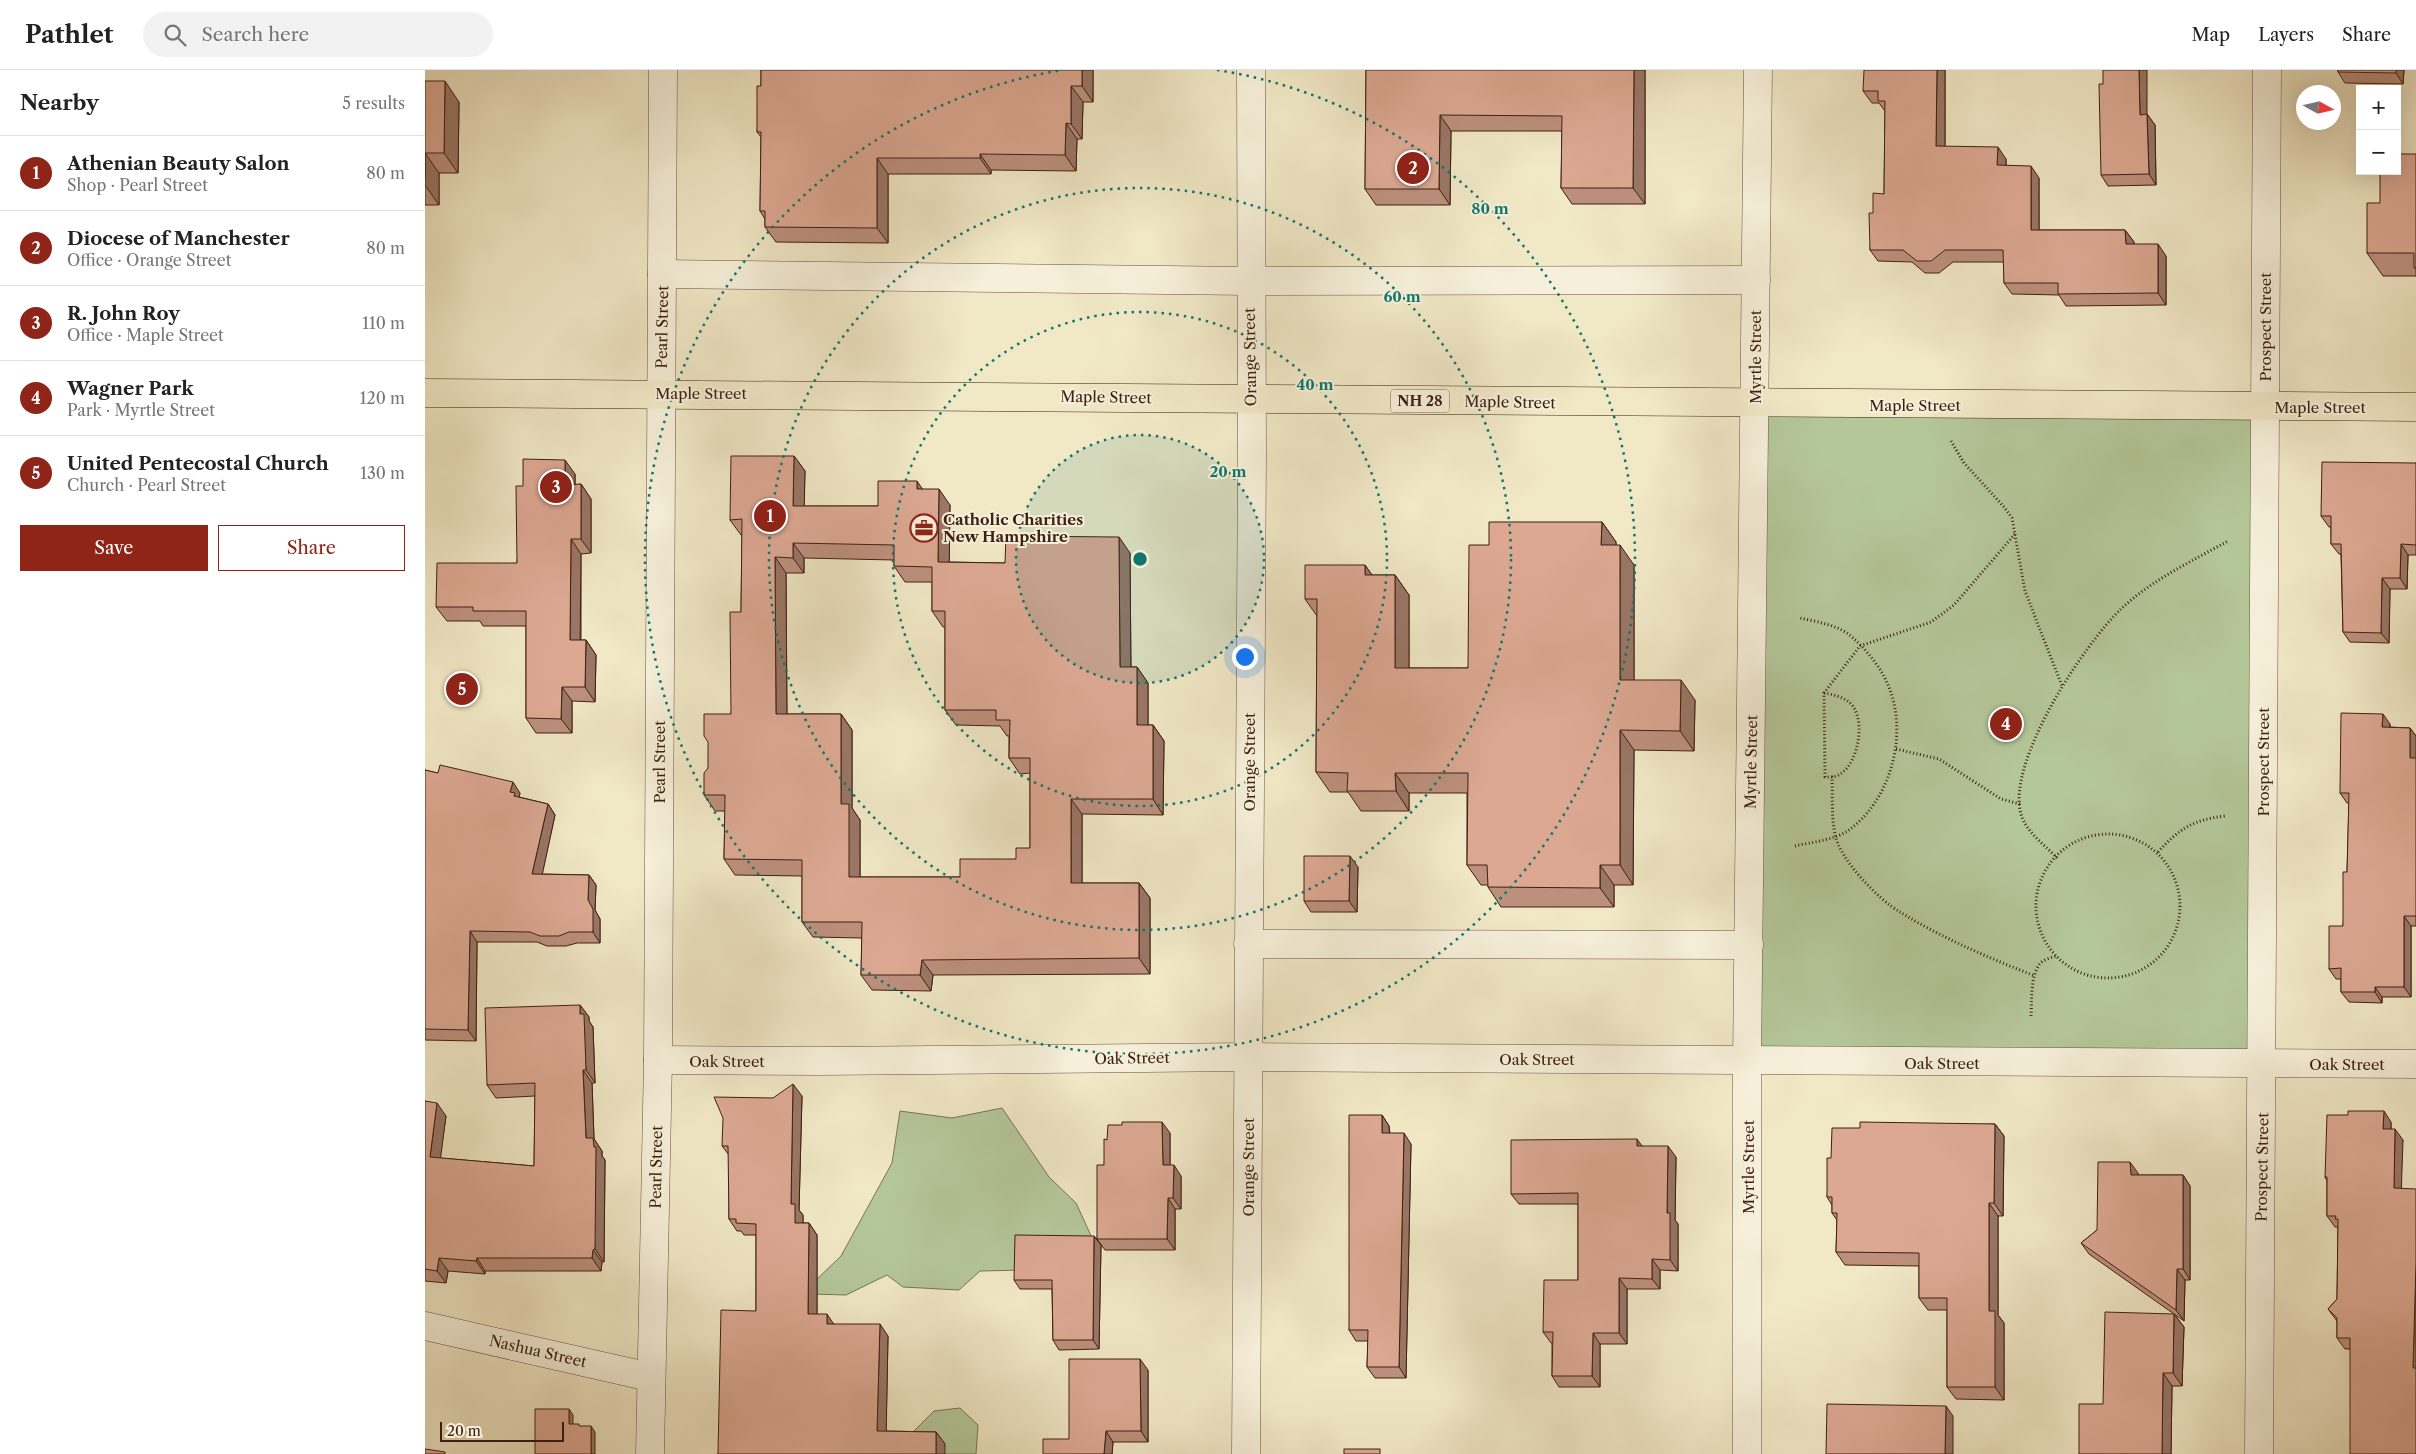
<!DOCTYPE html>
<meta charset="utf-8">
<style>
body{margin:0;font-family:"Libre Caslon Text",serif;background:#f2f2f2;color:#222}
.controls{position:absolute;right:15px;top:15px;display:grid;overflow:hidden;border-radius:0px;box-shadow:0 5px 20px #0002}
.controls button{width:45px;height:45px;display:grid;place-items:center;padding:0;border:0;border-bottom:1px solid #e0e0e0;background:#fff;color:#222;font:25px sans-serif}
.compass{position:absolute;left:1871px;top:15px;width:45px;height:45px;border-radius:50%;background:#fff;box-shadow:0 5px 20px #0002;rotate:98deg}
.scale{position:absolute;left:15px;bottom:12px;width:124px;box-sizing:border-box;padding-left:5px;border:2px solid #3e2012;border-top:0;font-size:14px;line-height:18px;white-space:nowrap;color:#3e2012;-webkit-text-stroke:4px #f6f0da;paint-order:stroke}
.you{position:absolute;left:819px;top:586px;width:18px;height:18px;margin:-12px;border:4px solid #fff;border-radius:50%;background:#1a73e8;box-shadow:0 0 0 8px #1a73e833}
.badge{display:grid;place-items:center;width:32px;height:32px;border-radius:50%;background:#8f2418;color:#fff;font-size:16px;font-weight:700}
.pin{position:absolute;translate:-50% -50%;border:2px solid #fff;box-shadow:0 1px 5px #0006}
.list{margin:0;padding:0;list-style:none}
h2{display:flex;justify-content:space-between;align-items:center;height:65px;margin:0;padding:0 20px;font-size:21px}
h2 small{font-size:16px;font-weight:400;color:#767676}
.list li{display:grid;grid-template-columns:32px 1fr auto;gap:15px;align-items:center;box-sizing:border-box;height:75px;padding:0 20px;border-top:1px solid #e0e0e0}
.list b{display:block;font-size:19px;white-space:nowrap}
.list p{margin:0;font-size:16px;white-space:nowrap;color:#767676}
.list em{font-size:16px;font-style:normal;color:#767676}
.actions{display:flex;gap:10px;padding:15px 20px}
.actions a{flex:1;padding:11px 0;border:1px solid #8f2418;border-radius:0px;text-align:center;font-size:18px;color:#8f2418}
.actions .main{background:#8f2418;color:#fff}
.icon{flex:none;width:28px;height:28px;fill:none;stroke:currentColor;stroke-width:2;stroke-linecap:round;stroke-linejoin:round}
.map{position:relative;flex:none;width:1991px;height:1384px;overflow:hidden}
header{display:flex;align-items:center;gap:30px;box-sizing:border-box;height:70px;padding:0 25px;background:#fff;border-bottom:1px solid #e0e0e0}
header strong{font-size:24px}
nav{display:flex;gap:28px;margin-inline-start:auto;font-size:18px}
.search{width:350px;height:45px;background:#f2f2f2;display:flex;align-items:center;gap:12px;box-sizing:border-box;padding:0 18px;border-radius:28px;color:#767676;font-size:19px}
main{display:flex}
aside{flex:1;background:#fff}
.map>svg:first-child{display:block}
.green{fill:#b4c799;stroke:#797456}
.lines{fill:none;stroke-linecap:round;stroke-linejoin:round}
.minor-casing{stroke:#6b523f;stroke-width:29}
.major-casing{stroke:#3e2012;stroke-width:29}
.path{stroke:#3e2012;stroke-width:3;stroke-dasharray:1 2.5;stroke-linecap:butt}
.minor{stroke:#f6f0da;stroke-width:28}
.major{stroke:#f1e8c6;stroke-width:28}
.wall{fill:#bd907e;stroke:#3e2012;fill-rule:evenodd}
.shaded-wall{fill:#9a7666;stroke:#3e2012}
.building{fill:#dca892;stroke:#3e2012;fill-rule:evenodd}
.ring{fill:none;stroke:#0f766e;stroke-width:2.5;stroke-dasharray:2.5 5}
.labels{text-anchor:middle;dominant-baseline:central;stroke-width:4;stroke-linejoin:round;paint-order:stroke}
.shield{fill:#f6f0da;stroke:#755e4e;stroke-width:1}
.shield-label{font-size:14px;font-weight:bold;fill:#3e2012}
.street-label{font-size:15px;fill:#3e2012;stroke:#f6f0da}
.poi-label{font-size:15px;font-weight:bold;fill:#3e2012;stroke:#f6f0da;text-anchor:start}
.centre{fill:#0f766e;stroke:#f6f0da;stroke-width:2.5}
.ring-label{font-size:15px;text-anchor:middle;font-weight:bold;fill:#0f766e;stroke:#f6f0da;stroke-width:4;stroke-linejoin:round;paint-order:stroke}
</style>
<header>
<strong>Pathlet</strong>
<div class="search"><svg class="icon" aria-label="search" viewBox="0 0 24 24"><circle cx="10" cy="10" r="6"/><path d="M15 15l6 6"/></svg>Search here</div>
<nav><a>Map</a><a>Layers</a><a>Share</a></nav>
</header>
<main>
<aside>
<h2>Nearby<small>5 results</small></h2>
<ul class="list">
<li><span class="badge">1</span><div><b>Athenian Beauty Salon</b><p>Shop · Pearl Street</p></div><em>80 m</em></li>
<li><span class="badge">2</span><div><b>Diocese of Manchester</b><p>Office · Orange Street</p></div><em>80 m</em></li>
<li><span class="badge">3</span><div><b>R. John Roy</b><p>Office · Maple Street</p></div><em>110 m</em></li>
<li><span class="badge">4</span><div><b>Wagner Park</b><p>Park · Myrtle Street</p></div><em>120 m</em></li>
<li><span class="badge">5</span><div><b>United Pentecostal Church</b><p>Church · Pearl Street</p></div><em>130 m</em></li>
</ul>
<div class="actions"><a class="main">Save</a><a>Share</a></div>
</aside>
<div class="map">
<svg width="1991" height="1384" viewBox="0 0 1991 1384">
<rect width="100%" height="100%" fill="#f1e8c6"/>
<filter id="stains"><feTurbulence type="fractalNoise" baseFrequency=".004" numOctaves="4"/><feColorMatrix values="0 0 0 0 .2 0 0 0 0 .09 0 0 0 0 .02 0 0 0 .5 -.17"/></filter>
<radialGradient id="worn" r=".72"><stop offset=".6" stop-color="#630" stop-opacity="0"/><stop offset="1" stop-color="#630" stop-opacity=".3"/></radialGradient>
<g class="green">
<path d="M1330,335L1841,338L1838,994L1322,991Z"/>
<path d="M577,1038L624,1107L651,1133L668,1170L647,1199L555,1201L534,1220L478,1217L462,1205L421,1225L385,1224L387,1214L416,1186L467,1093L475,1041L527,1048Z"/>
<path d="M535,1338L553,1355L551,1384H485L486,1364L509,1341Z"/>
</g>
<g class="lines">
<g class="minor-casing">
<g id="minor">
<path d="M237,204L825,211L1331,210"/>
<path d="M823,874L1324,875"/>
<path d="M233,990L395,991L823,987L1991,994"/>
<path d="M0,1256L225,1307"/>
<path d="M225,1384L233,990L238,0"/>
<path d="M821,1384L827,384L826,0"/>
<path d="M1322,1384V991L1333,0"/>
<path d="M1834,1384L1842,0"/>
</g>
</g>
<g class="major-casing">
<path id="major" d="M0,323C664,325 1327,335 1991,337"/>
</g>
<g class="path">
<path d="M1526,371L1539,393L1579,437L1587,448L1600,521L1637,616"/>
<path d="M1590,464L1529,535L1506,552L1435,576L1399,623L1400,707H1407C1408,726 1406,746 1410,764C1414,789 1454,830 1475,842C1517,868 1564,888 1610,906"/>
<path d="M1399,623C1410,625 1423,628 1429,638C1441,657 1431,704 1407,707"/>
<path d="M1471,679L1514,689L1576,729L1595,734"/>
<circle cx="1683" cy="836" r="72"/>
<path d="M1370,776C1387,772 1410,770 1424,760C1464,731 1482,670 1466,623C1460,603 1444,582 1428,568C1415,555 1392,552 1375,548"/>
<path d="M1733,782C1755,758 1768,750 1800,746"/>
<path d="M1632,788C1620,775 1601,762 1596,744C1581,692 1659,574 1697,538C1727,510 1767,491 1803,471"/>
<path d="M1606,946C1607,932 1605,908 1614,895C1617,890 1625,888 1631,886"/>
</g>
<use href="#minor" class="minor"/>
<use href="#major" class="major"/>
</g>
<g class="wall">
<path d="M336,0H668V32H658L657,69H652L651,101L566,100V104H463V173L351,172L340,157V149L335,141L336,67L332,62L336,16Z"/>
<path d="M941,0H1220V134H1147L1136,118L1137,61H1026L1025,135H951L940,119Z"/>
<path d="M1520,0V77L1581,89V95L1614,108V160H1700L1709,172V174L1741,186V235L1641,236L1634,225L1587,224L1579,213V192H1528L1514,203H1500L1487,192L1453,191L1445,180L1448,143L1459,124L1460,41L1454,33H1447L1438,21Z"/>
<path d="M1913,0H1979L1978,14L1920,13L1913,2Z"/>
<path d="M0,11L34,32L33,103H14V135H0Z"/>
<path d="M1722,44L1730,55L1731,115L1683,116L1676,105Z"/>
<path d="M1991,84V206H1958L1942,183L1955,133Z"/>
<path d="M369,386L380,401L379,436H453L497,419L525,435L524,492L580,493L705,483L706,597H712L723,613V655H728L739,671L738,745L657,744V813H714L725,828V904L508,905L506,921L447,920L436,905L437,868L388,867L377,852V806L310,805L299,789L300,741H290L279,725L283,698L306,644L316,542L317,465H316L305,450ZM379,488L469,490V496L480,512H507V541L518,557H520V640L531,655L575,656L582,666H584V688L595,704L605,703V778L591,789L535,807H435V750L427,738V660L416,644H362L361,503H379Z"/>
<path d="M1991,393V485H1983L1982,519H1965L1964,573L1925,572L1918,562L1916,484H1914L1906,474V457H1904L1896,446Z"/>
<path d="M150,404V415L156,414L166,429V483L156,484V570H161L171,585L170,632L147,631V663H111L101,648V556H58L55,551H22L11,537L92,493L98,416Z"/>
<path d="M1177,452L1191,472V475L1209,495V610L1270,630L1269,681L1209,680L1208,815H1189V837H1076L1063,817V815H1056L1042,795V723H984V741H936L923,722H905L891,702L892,546L880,529L940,495L947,505H970L984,525V598H1043L1064,475Z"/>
<path d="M1965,654V657L1985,658L1991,666V856H1986V927H1957V933L1924,932L1916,922V909H1911L1904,899L1918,856L1922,802L1924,733H1922L1915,723Z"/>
<path d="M0,700L95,723L94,727L123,734L130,745L117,804L164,805L171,815L170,840L175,849V873H152L141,876H122L112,872H52L51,971L0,970Z"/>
<path d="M933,797L932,842H886L879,831Z"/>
<path d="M155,935L164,947V951L168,957L170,1013H167L169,1069L177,1081V1086L180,1090L179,1192H177L176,1201H60V1204L23,1201L21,1213L0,1211V1031L21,1046L15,1088L109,1096L110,1026L71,1028L62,1015Z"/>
<path d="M377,1026L374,1140L378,1145V1153H384L392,1165V1244L408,1254L463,1266L461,1361L511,1362L520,1374L293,1384L331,1241V1165H319L316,1161H312L304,1149V1085L297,1076L348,1028Z"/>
<path d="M957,1045L964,1056L965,1063L986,1074L981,1308H950L942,1297L943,1271H931L924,1260Z"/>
<path d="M1923,1045L1966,1052V1059L1978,1070L1925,1279H1920L1912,1268V1251L1903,1239L1912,1229L1913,1157H1910L1902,1146V1111L1900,1107Z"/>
<path d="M1570,1054L1579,1066L1578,1146H1573V1245L1579,1253V1330L1531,1329L1522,1317V1240H1503L1494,1228V1196L1420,1195L1411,1182L1412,1150L1407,1143V1135L1402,1127L1406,1088L1435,1058Z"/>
<path d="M745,1063V1095L756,1106V1139H750V1180H680L672,1169L679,1095L682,1070Z"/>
<path d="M1217,1076L1251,1087L1250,1150L1253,1154V1201L1235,1200V1219H1202V1274H1175V1317H1134L1127,1306V1273H1126L1118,1262L1153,1210V1134H1094L1086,1124Z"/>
<path d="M1713,1103V1105H1758L1765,1116V1210H1760L1759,1251L1664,1184L1656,1173L1672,1160Z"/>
<path d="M669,1166L676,1175L674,1279L634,1280L628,1270L627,1219H595L589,1210Z"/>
<path d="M1749,1244L1759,1257L1757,1316H1747L1746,1384H1654L1678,1334Z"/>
<path d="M723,1300V1372H688L687,1384H618L644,1369Z"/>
</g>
<g class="shaded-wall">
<path d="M657,0H668V32L657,16Z"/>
<path d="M1209,0H1220V134L1208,118Z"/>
<path d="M1512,0H1520V88L1511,76Z"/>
<path d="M1714,0H1722V56L1715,45Z"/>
<path d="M1971,0H1979L1978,14L1971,3Z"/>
<path d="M20,11L34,32L33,103L19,83Z"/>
<path d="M646,16L658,32L657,69L646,54Z"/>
<path d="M1722,44L1730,55L1731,115L1724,104Z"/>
<path d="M1015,45L1026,61L1025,135L1014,119Z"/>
<path d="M641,53L652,69L651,101L640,85Z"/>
<path d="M1573,77L1581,89V107L1572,95Z"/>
<path d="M0,83L14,103V135L0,115Z"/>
<path d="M555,84L566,100V104L555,88Z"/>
<path d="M452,88L463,104V173L452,158Z"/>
<path d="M1606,96L1614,108V172L1606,160Z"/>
<path d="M1700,160L1709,172V186L1701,174Z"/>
<path d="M1733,174L1741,186V235L1733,223Z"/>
<path d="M369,386L380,401L379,451L368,436Z"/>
<path d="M140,390L150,404V429L140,415Z"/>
<path d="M492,411L503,427L492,419Z"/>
<path d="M156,414L166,429V483L156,469Z"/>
<path d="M514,419L525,435L524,508L513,492Z"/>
<path d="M1177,452L1191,472L1190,495L1176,475Z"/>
<path d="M694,467L705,483L706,613L695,597Z"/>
<path d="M146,469L156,484L155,585L145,570Z"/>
<path d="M368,473L379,488V503L368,488Z"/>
<path d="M1976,474L1983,485L1982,519L1975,508Z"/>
<path d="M1195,475L1209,495V629L1195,610Z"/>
<path d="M350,487L361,503L362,660L351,644Z"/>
<path d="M940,495L954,515L940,505Z"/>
<path d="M970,505L984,525V618L970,598Z"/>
<path d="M1957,508L1965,519L1964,573L1956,563Z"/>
<path d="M161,570L171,585L170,632L160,617Z"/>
<path d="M712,597L723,613V671L712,655Z"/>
<path d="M1256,610L1270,630L1269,681L1255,661Z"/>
<path d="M137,617L147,631V663L136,649Z"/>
<path d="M416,644L427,660V738L435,750V823L424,807L416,734Z"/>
<path d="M1958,644L1965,654L1964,667L1957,657Z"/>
<path d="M728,655L739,671L738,745L728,729Z"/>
<path d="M1985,658L1991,666V696L1985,688Z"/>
<path d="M1195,660L1209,680L1208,815L1195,795Z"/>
<path d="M970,703L984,723V741L971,721Z"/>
<path d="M88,712L95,723L94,728L98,734L85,722Z"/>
<path d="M646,729L657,744V828L646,813Z"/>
<path d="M123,734L130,745L115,815L107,804Z"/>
<path d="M925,786L933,797L932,842L924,831Z"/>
<path d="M1175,795L1189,815V837L1175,818Z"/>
<path d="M164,805L171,815L170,840L175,849V873L168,862L163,830Z"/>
<path d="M714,813L725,828V904L714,888Z"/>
<path d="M1979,846L1986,856V927L1979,917Z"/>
<path d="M45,861L52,872L51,971L43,960Z"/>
<path d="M497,890L508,905L506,921L495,905Z"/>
<path d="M1950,917L1957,927V933L1950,922Z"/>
<path d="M155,935L164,947V951L168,957L170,1013L161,1000L155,944Z"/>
<path d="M158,1000L167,1013L169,1069L177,1081V1086L180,1090L179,1192L170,1179L161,1068Z"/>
<path d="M368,1014L377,1026L374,1140L378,1145V1165L370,1153L366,1134Z"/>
<path d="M12,1033L21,1046L14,1100L5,1087Z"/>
<path d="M1959,1041L1966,1052V1070L1958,1059Z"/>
<path d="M957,1045L964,1056L965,1074L957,1063Z"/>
<path d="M737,1052L745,1063V1106L738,1095Z"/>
<path d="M1570,1054L1579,1066L1578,1146L1569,1133Z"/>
<path d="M1970,1059L1978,1070L1976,1129L1969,1118Z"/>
<path d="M979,1063L986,1074L981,1308L974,1297Z"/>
<path d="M1212,1069L1220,1080L1212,1076Z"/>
<path d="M1243,1076L1251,1087L1250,1150L1253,1154V1201L1245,1190L1242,1143Z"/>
<path d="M1705,1092L1713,1103V1116L1706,1105Z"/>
<path d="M749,1095L756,1106V1139L748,1128Z"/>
<path d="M1758,1105L1765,1116V1210L1758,1199Z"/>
<path d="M743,1128L750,1139V1180L742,1169Z"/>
<path d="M1564,1133L1573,1146V1245L1579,1253V1330L1570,1317L1564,1241Z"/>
<path d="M384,1153L392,1165V1256L383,1244Z"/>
<path d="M669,1166L676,1175L674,1279L668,1270Z"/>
<path d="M168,1180L177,1192L176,1201L167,1188Z"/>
<path d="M14,1188L23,1201L21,1213L12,1201Z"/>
<path d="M52,1188L60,1201V1204L51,1191Z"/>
<path d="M1227,1189L1235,1200V1219L1227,1209Z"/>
<path d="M1991,1193V1302L1988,1298Z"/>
<path d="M1752,1199L1760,1210L1759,1251L1751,1240Z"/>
<path d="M1194,1208L1202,1219V1274L1194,1263Z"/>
<path d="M402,1244L410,1256L402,1254Z"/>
<path d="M1749,1244L1759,1257L1757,1316L1748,1303Z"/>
<path d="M455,1254L463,1266L461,1373L452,1361Z"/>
<path d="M1168,1263L1175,1274V1317L1167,1306Z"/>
<path d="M715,1289L723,1300V1372L716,1361Z"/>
<path d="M1738,1303L1747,1316L1746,1384H1737Z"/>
<path d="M1521,1336L1528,1346V1384H1520Z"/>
<path d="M144,1339L148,1345V1360L144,1354Z"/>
<path d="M166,1356L170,1362V1384H166Z"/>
<path d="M681,1361L688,1372L687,1384H679Z"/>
<path d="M511,1362L520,1374V1384H511Z"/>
</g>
<g class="building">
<path d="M336,0H657V16H646V54L641,53L640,85L555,84V88H452V158L340,157V141H335L336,62H332V16H336Z"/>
<path d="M941,0H1209L1208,118H1136L1137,46L1015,45L1014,119H940Z"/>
<path d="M1439,0H1512L1511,76L1573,77L1572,95L1606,96V160H1700L1701,174H1733V223L1633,224V213H1579L1578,180H1520L1506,191H1492L1478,180H1445L1444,143H1448V123L1459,124L1460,31H1453V21H1438Z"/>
<path d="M1678,0H1714L1715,45L1722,44L1724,104L1676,105L1674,14H1678Z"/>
<path d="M1913,0H1971V3L1913,2Z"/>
<path d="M0,11H20L19,83H0V109Z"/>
<path d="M1972,84H1991V198H1989V183H1942V133H1955V101H1972Z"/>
<path d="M306,386H369L368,436H453V411H492V419H514L513,492L580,493L581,466L694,467L695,597H712V655H728V729H646V813H714V888L497,890L495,905H436L437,852H377V790L299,789L300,725H279V703L283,698V672L279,666V644H306L305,542H316L317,449L305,450ZM368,473L469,475V496L507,497V541H520V640H571V650H585L584,688H605V778H591V789H535V807H424V734H416V644H351L350,487L368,488Z"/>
<path d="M98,389L140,390V415L156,414V469H146L145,570H161L160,617H137L136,649L101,648V541H48V537H11L12,493H92L91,416H98Z"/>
<path d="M1897,392L1991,393V475L1976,474L1975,508H1957L1956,563L1918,562L1916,474H1906V446H1896Z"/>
<path d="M1064,452H1177L1176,475H1195V610H1256L1255,661L1195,660V795H1175V818L1063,817L1062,795H1042L1043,703H970L971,721H922L923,703L891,702L892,529H880V495H940V505H970V598H1043L1044,475H1064Z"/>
<path d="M1916,643L1958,644L1957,657L1985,658V688H1991V846H1979V917H1950V922H1916V898L1904,899V856H1918V802H1922L1924,723H1915Z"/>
<path d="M15,695L88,712L85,722L90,723L89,726L123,734L107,804L164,805L163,830L168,839V862H144L134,866H115L105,862L45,861L43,960L0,959V700L13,703Z"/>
<path d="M879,786H925L924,831H879Z"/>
<path d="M155,935V944H159L161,1000H158L161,1068H168L169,1077H171L170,1179L168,1180L167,1188H52L51,1191L14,1188L12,1201L0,1199V1031L12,1033L5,1087L109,1096L110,1013L62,1015L60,938Z"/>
<path d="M368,1014L366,1134H370V1153H384L383,1244H402V1254H455L452,1361L511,1362V1384H293L296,1240L331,1241V1154L311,1153V1149H304L303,1076H297L298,1048L289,1027L348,1028Z"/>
<path d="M1923,1041H1959L1958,1059H1970L1969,1118L1991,1119V1193L1988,1298H1991V1384H1925V1268H1912V1248L1903,1239L1912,1229L1913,1149H1910L1911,1146H1902V1107H1900L1902,1045H1923Z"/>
<path d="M924,1045H957V1063H979L974,1297H942L943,1260H924Z"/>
<path d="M697,1052H737L738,1095H749L748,1128H743L742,1169H672V1095H679V1069L682,1070L683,1055H697Z"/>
<path d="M1435,1052L1570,1054L1569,1133H1564V1241H1570V1317H1522V1228H1494V1183L1411,1182L1412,1143H1407V1127H1402V1088H1406L1407,1058H1435Z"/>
<path d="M1212,1069V1076H1243L1242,1143H1245V1190L1227,1189V1209L1194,1208V1263H1168L1167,1306H1127L1128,1262H1118L1119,1210H1153V1123L1086,1124V1070Z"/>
<path d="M1673,1092H1705L1706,1105H1758V1199H1752L1751,1240L1656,1173L1672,1160Z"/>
<path d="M590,1165L669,1166L668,1270H628L627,1210H589Z"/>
<path d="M1680,1242L1749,1244L1748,1303H1738L1737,1384H1654V1334H1678Z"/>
<path d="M644,1289H715L716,1361H681L679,1384H618V1369H644Z"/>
<path d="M1402,1334L1521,1336L1520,1384H1401Z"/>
<path d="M110,1339H144V1354H154V1356H166V1384H110Z"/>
<path d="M0,1379L20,1382V1384H0Z"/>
<rect x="919" y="1379" width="36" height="5"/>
</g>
<circle cx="715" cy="489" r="124" fill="#0f766e" fill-opacity=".12"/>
<g class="ring">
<circle cx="715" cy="489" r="124"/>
<circle cx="715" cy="489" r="247"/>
<circle cx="715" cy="489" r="371"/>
<path d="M792 0A495 495 0 1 1 638 0"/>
</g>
<defs>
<g id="office-ring" transform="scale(1.4375)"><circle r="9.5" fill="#f6f0da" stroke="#8f2418" stroke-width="1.5"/><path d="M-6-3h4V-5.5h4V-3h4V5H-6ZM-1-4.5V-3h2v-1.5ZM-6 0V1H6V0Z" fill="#8f2418"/></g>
</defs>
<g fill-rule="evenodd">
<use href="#office-ring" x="499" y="458"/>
</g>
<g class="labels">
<rect class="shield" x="966" y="319.5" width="58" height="23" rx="4"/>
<g class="shield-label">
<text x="995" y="331">NH 28</text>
</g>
<g class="street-label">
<text transform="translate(237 257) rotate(-89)">Pearl Street</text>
<text transform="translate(1840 257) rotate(-90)">Prospect Street</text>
<text transform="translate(825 287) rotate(-91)">Orange Street</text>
<text transform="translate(1330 287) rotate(-90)">Myrtle Street</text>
<text x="276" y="323">Maple Street</text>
<text transform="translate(681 327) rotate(1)">Maple Street</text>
<text transform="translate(1085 332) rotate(1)">Maple Street</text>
<text x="1490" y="335">Maple Street</text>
<text x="1895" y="337">Maple Street</text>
<text transform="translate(234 692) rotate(-90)">Pearl Street</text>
<text transform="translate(824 692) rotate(-90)">Orange Street</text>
<text transform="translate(1326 692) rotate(-89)">Myrtle Street</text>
<text transform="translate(1838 692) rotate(-90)">Prospect Street</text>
<text transform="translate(707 988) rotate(-1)">Oak Street</text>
<text x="1112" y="989">Oak Street</text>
<text x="302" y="991">Oak Street</text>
<text x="1517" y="993">Oak Street</text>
<text x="1922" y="994">Oak Street</text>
<text transform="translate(231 1097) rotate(-89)">Pearl Street</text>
<text transform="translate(823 1097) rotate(-90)">Orange Street</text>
<text transform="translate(1323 1097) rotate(-90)">Myrtle Street</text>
<text transform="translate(1837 1097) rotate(-89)">Prospect Street</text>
<text transform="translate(113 1281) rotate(13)">Nashua Street</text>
</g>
<g class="poi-label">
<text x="518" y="449">Catholic Charities<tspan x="518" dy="17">New Hampshire</tspan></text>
</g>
</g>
<circle cx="715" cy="489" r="8" class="centre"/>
<g class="ring-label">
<text x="1065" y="144">80 m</text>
<text x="977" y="232">60 m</text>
<text x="890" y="320">40 m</text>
<text x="803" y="407">20 m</text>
</g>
<rect width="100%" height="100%" filter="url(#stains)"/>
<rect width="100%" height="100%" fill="url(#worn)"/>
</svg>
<div class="controls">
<button>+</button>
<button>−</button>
</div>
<svg class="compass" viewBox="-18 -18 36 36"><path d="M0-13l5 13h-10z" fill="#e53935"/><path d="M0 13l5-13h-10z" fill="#767676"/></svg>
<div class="scale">20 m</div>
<div class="you"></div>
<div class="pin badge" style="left:345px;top:446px">1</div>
<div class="pin badge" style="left:988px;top:98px">2</div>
<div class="pin badge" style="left:131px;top:417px">3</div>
<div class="pin badge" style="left:1581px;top:654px">4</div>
<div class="pin badge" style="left:37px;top:619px">5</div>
</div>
</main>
